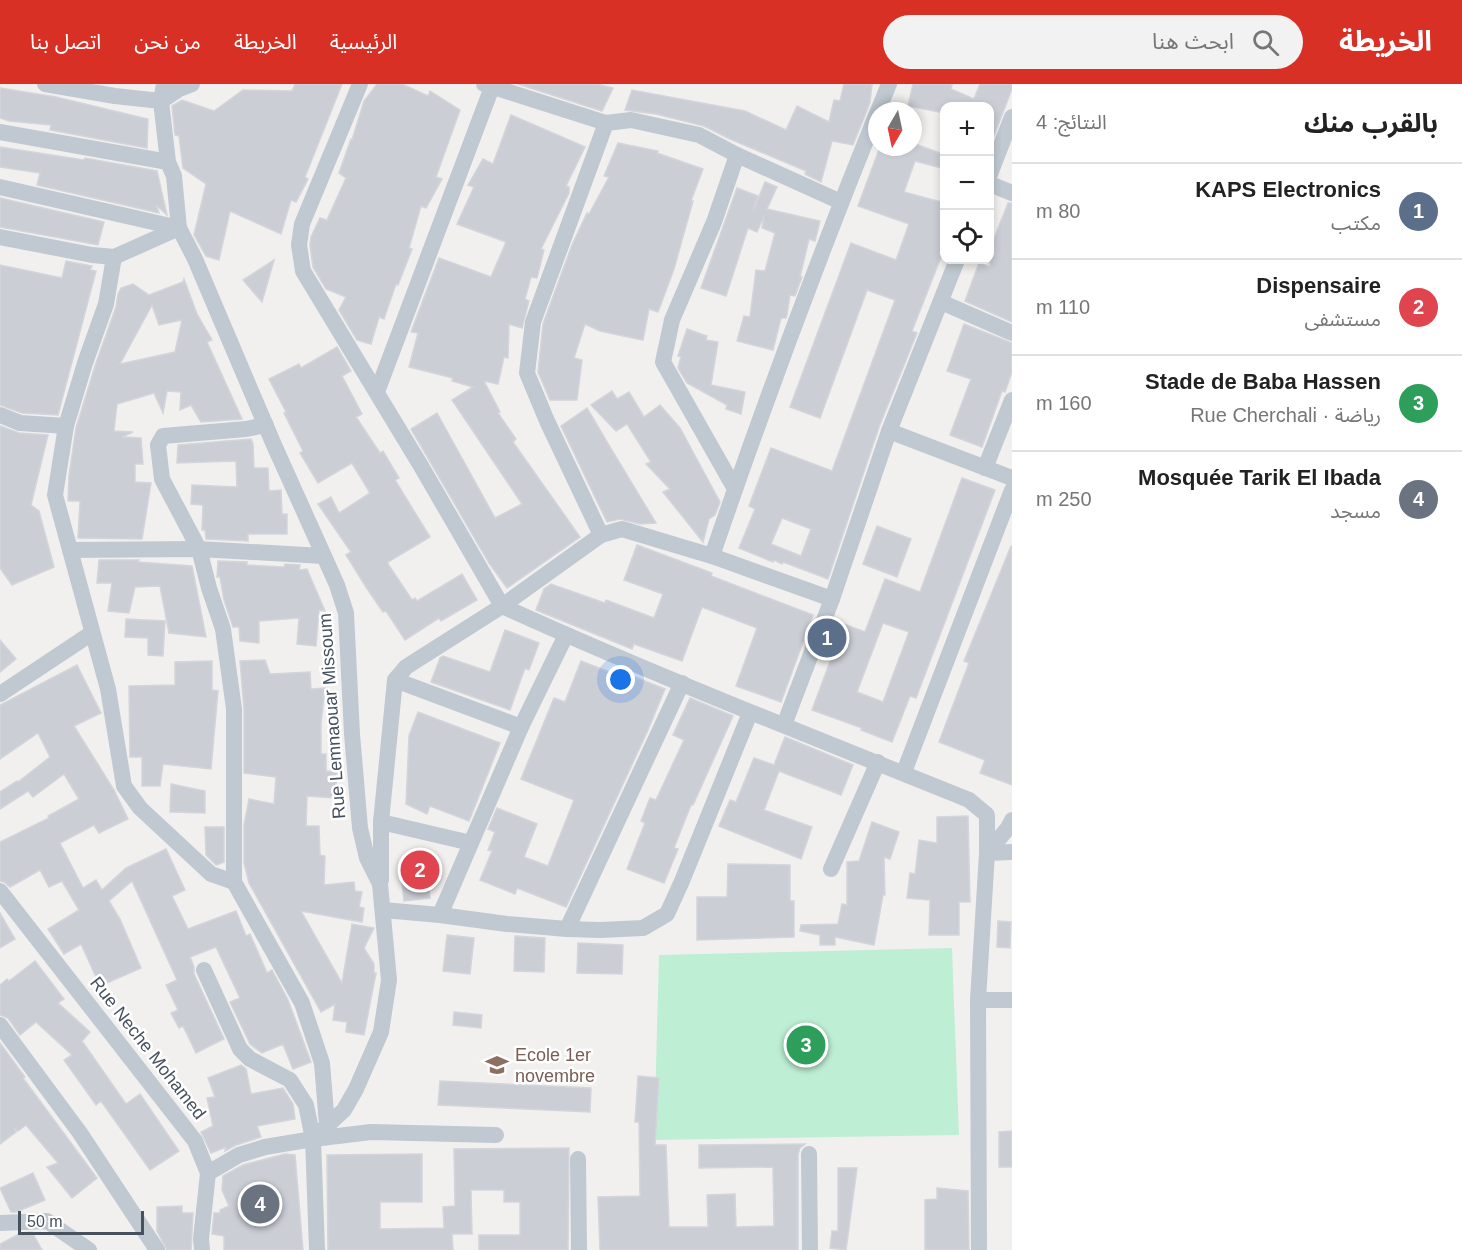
<!DOCTYPE html>
<html lang="ar">
<meta charset="utf-8">
<style>
body{margin:0;font-family:Helvetica,"Noto Sans Arabic",sans-serif;background:#f2f2f2;color:#222;direction:rtl}
.controls{position:absolute;right:18px;top:18px;display:grid;overflow:hidden;border-radius:12px;box-shadow:0 3px 9px #0003}
.controls button{width:54px;height:54px;display:grid;place-items:center;padding:0;border:0;border-bottom:2px solid #e0e0e0;background:#fff;color:#222;font:30px sans-serif}
.compass{position:absolute;left:868px;top:18px;width:54px;height:54px;border-radius:50%;background:#fff;box-shadow:0 3px 9px #0003;rotate:189deg}
.scale{position:absolute;left:18px;bottom:15px;width:126px;box-sizing:border-box;padding-left:6px;border:3px solid #47515d;border-top:0;font-size:16px;line-height:21px;white-space:nowrap;color:#47515d;-webkit-text-stroke:4px #fff;paint-order:stroke}
.you{position:absolute;left:621px;top:596px;width:21px;height:21px;margin:-15px;border:4px solid #fff;border-radius:50%;background:#1a73e8;box-shadow:0 0 0 9px #1a73e833}
.badge{display:grid;place-items:center;width:39px;height:39px;border-radius:50%;background:#d93025;color:#fff;font-size:20px;font-weight:700}
.pin{position:absolute;translate:-50% -50%;border:3px solid #fff;box-shadow:0 2px 6px #0006}
.list{margin:0;padding:0;list-style:none}
h2{display:flex;justify-content:space-between;align-items:center;height:78px;margin:0;padding:0 24px;font-size:26px}
h2 small{font-size:20px;font-weight:400;color:#767676}
.list li{display:grid;grid-template-columns:39px 1fr auto;gap:18px;align-items:center;box-sizing:border-box;height:96px;padding:0 24px;border-top:2px solid #e0e0e0}
.list b{display:block;font-size:22px;white-space:nowrap}
.list p{margin:0;font-size:20px;white-space:nowrap;color:#767676}
.list em{font-size:20px;font-style:normal;color:#767676}
.icon{flex:none;width:33px;height:33px;fill:none;stroke:currentColor;stroke-width:2;stroke-linecap:round;stroke-linejoin:round}
.map{position:relative;flex:none;width:1012px;height:1166px;overflow:hidden;direction:ltr}
header{display:flex;align-items:center;gap:36px;box-sizing:border-box;height:84px;padding:0 30px;background:#d93025;color:#fff}
header strong{font-size:28px}
nav{display:flex;gap:33px;margin-inline-start:auto;font-size:21px}
.search{width:420px;height:54px;background:#f2f2f2;display:flex;align-items:center;gap:15px;box-sizing:border-box;padding:0 21px;border-radius:33px;color:#767676;font-size:22px}
main{display:flex}
aside{flex:1;background:#fff}
.map>svg:first-child{display:block}
.green{fill:#beefd4}
.building{fill:#cbced5;stroke:#d3d5db;stroke-width:1.5;fill-rule:evenodd}
.lines{fill:none;stroke-linecap:round;stroke-linejoin:round}
.minor{stroke:#c0c9d1;stroke-width:16}
.labels{text-anchor:middle;dominant-baseline:central;stroke-width:5;stroke-linejoin:round;paint-order:stroke}
.street-label{font-size:18px;fill:#47515d;stroke:#fff}
.education-label{font-size:18px;fill:#785e54;stroke:#fff;text-anchor:start}
</style>
<header>
<strong>الخريطة</strong>
<div class="search"><svg class="icon" aria-label="search" viewBox="0 0 24 24"><circle cx="10" cy="10" r="6"/><path d="M15 15l6 6"/></svg>ابحث هنا</div>
<nav><a>الرئيسية</a><a>الخريطة</a><a>من نحن</a><a>اتصل بنا</a></nav>
</header>
<main>
<aside>
<h2>بالقرب منك<small>النتائج: 4</small></h2>
<ul class="list">
<li><span class="badge" style="background:#5c6f8a">1</span><div><b>KAPS Electronics</b><p>مكتب</p></div><em>80 m</em></li>
<li><span class="badge" style="background:#e0444e">2</span><div><b>Dispensaire</b><p>مستشفى</p></div><em>110 m</em></li>
<li><span class="badge" style="background:#2e9e5b">3</span><div><b>Stade de Baba Hassen</b><p>رياضة · Rue Cherchali</p></div><em>160 m</em></li>
<li><span class="badge" style="background:#6b7280">4</span><div><b>Mosquée Tarik El Ibada</b><p>مسجد</p></div><em>250 m</em></li>
</ul>
</aside>
<div class="map">
<svg width="1012" height="1166" viewBox="0 0 1012 1166">
<rect width="100%" height="100%" fill="#f2f0ef"/>
<path class="green" d="M952,864L959,1051L654,1056L659,871Z"/>
<g class="building">
<path d="M295,0H342L305,93L308,95L296,118L291,116L281,150L230,127L219,176L206,172L194,151L206,100L183,84L179,52L175,51L172,22L182,16L214,27L243,6L292,7Z"/>
<path d="M377,0H402L428,12L430,7L460,26L436,93L442,95L426,124L421,122L409,164L412,165L398,201L396,200L384,235L379,233L371,260L357,256L339,226L346,213L326,205L313,183L310,161L311,153L320,134L327,136L346,94L339,89L351,55L352,56L364,17Z"/>
<path d="M518,0H597L613,4L602,27Z"/>
<path d="M844,0H872L870,18L853,61L832,57L821,98L805,90L806,87L730,55L704,42L656,30L625,26L632,6L745,27L786,46L797,22L829,38L834,16L840,17Z"/>
<path d="M913,0H952L951,5L974,15L980,0H1012V5L990,62V22H945V29L908,22Z"/>
<path d="M0,4L56,13L148,35L147,64L50,46L51,41L9,37L0,34Z"/>
<path d="M511,31L585,63L566,102L569,103V109L541,165L544,166L537,194L531,193L525,215L529,217L522,244L509,240L508,274L504,273L498,300L484,297L500,328L498,329L516,355L513,358L580,453L507,504L489,479L411,345L437,329L495,434L522,420L452,316L473,303L452,297L453,294L409,283L418,249L411,248L439,174L491,193L506,158L457,140L474,103L468,101L483,75L493,80Z"/>
<path d="M618,59L658,67L657,69L703,85L691,117H693L674,185L658,228L649,225L643,256L600,247L585,240L574,274L582,276L577,316H550L538,288L543,240L572,161L587,129L589,130L609,93L604,92Z"/>
<path d="M913,59L945,71V85L915,77L904,108L945,119V163L912,247L917,249L879,343L828,495L783,478L782,480L774,476L773,478L739,464L755,425L749,422L771,364L832,387L895,216L867,206L820,334L790,323L851,159L896,176L909,140L858,122L880,63H913ZM782,434L811,445L801,472L771,460Z"/>
<path d="M0,63L84,76L85,74L157,87L167,131L156,121L159,129L37,101L40,89L0,83Z"/>
<path d="M765,98L777,103L767,125L820,137L815,157L809,155L800,193H802L795,212L790,211L787,231L786,234H781L773,266L737,257L744,232L750,233L756,186L765,187L775,149L762,144L764,132L757,148L748,144L726,212L701,204L737,104L758,112L753,127Z"/>
<path d="M0,114L104,138L98,161L0,143Z"/>
<path d="M1008,119H1012V238L965,217L979,179L990,183V165Z"/>
<path d="M274,176L262,218L243,196Z"/>
<path d="M66,177L92,182L90,186L96,187L58,331L22,329L0,321V181L62,194Z"/>
<path d="M184,195L197,230L212,256L207,258L242,335L201,338L191,321L180,326L181,308L167,307L163,329L154,309L117,320L114,347L133,348L122,353L141,354L143,380H135V398L151,399L142,455L78,454L80,417H68L69,392L76,344L95,282L116,223L118,210L121,204L133,200L149,211L183,198ZM152,221L159,241L182,236L175,268L120,280Z"/>
<path d="M964,240L1012,259V288L1005,308L1002,307L982,363L950,351L971,295L947,287Z"/>
<path d="M687,245L707,252L706,256L718,258L711,301L745,308L741,330L726,325L727,321L687,299L678,284L681,273L678,272Z"/>
<path d="M337,263L351,287L342,292L362,330L356,333L380,369L383,367L399,394L395,396L430,453L388,478V480L412,516L415,514L417,517L462,490L477,516L441,537L439,534L405,556L386,527L383,528L366,503L346,471L351,468L318,420L331,413L339,429L370,409L352,379L318,399L300,369L303,367L284,329L286,328L269,295L299,280L301,284Z"/>
<path d="M612,307L617,315L629,308L644,333L660,321L680,344L720,418L715,431L709,435L703,458L663,408L670,405L646,380L651,378L627,340L616,347L591,321Z"/>
<path d="M587,324L610,363L656,439L640,440L620,435L607,438L561,342Z"/>
<path d="M0,342L19,349L48,351L31,421L39,427L54,483L12,501L0,484Z"/>
<path d="M251,355L253,360L254,384H268L269,407L281,406L282,430H287V450H248V457L206,455L205,446H202L203,421L191,420L192,401L237,403L236,377L177,379L178,361Z"/>
<path d="M962,394L995,406L916,614L910,612L892,658L861,646L862,644L812,626L844,540L865,548L885,495L920,508ZM883,539L909,548L883,618L857,608Z"/>
<path d="M877,442L911,455L897,493L863,480Z"/>
<path d="M637,461L712,489L711,492L813,531L781,618L736,602L757,544L702,523L682,577L634,560L632,565L536,526L544,505L551,500L605,519L606,516L654,534L663,510L624,496Z"/>
<path d="M1011,462H1012V701L980,689L985,676L939,658L969,579L964,577Z"/>
<path d="M99,476H139L138,478L192,482L206,553L169,549L160,502L135,503L129,529L108,527L112,499H97Z"/>
<path d="M218,477L247,478V481L284,483L285,480L300,481L299,486L307,485L325,527L319,526L316,562L297,560L299,534L259,537V559L240,557L239,543H233L224,516L220,493H217Z"/>
<path d="M126,535L165,537L163,572L148,571V554L125,553Z"/>
<path d="M505,546L539,559L529,586L525,584L510,626L431,598L440,574L443,572L490,588Z"/>
<path d="M0,556L16,575L0,588Z"/>
<path d="M265,576L270,590L310,588L311,605L325,604L321,640V670H326V687L337,688L335,714L307,712L306,742H319L320,771L325,772L324,801L354,798L355,807L362,808L359,823L364,824L362,838L301,827L342,899L352,840L374,844L364,864L374,880V889H376L364,951L346,948L347,938L333,936L335,920L321,928L249,799L244,779V741L249,715L274,720L276,693L244,689V625L240,577Z"/>
<path d="M212,577V606L218,607L211,685L163,680L160,702H142V673H130L129,602L175,601V578Z"/>
<path d="M581,577L630,596L632,592L665,605L648,646L566,823L517,804L515,810L480,796L492,767L488,766L495,748L488,745L497,724L537,740L524,773L548,782L574,716L521,695L554,614L565,618Z"/>
<path d="M77,581L101,629L74,642L114,706L128,735L99,749L94,741L60,759L83,804L96,796L102,806L126,784L166,765L185,806L172,812L188,845L236,827L246,852L250,850L267,889L272,886L288,916L311,978L293,985L283,960L262,969L250,960L230,918L240,914L216,863L190,873L194,883V890L224,955L196,969L183,942L179,944L171,929L178,926L166,901L177,896L132,797L109,817L120,835L141,884L100,902L81,860L64,870L48,845L79,826L62,797L49,803L40,786L10,803L4,798L0,797V758L49,734L48,732L79,715L64,690L33,713L28,707L0,725V708L17,697L18,698L50,673L38,649L0,675V621Z"/>
<path d="M690,614L733,632L693,721H691L674,764L678,765L664,799L627,785L645,739L641,737L650,714L656,716L684,656L673,651Z"/>
<path d="M418,628L500,659L469,737L430,722L427,730L406,720L409,652Z"/>
<path d="M785,653L853,681L841,711L779,687L764,726L812,743L801,775L719,742L730,716L736,718L754,674L774,681Z"/>
<path d="M171,700L205,707V729L170,728Z"/>
<path d="M968,732L970,818H959V851H929L930,816L907,814L910,789L915,790L919,756L937,759V733Z"/>
<path d="M872,738L899,748L890,775L884,773L885,811H883L874,861L835,853V861H820V851L800,847L801,841L838,840L842,820L847,821V778L859,777Z"/>
<path d="M205,743H224V778L219,780L216,781L206,771Z"/>
<path d="M426,776L430,814L404,817L400,779Z"/>
<path d="M728,780L790,781V817H794V853L697,856V813H727Z"/>
<path d="M0,829L15,855L0,864Z"/>
<path d="M998,837L1011,838L1010,864L997,863Z"/>
<path d="M447,851L474,854L470,890L443,887Z"/>
<path d="M515,852L545,854L544,888L514,887Z"/>
<path d="M578,859L623,861L622,890L577,889Z"/>
<path d="M35,877L64,915L58,919L90,948L82,957L126,1020L140,1010L179,1067L150,1086L101,1017L96,1021L64,976L72,971L36,938L20,951L8,934L0,931V901L7,895L9,897Z"/>
<path d="M454,928L482,931L481,944L453,941Z"/>
<path d="M0,959L25,993L23,994L97,1094L72,1114L47,1083L58,1079L26,1041L18,1047L14,1044L16,1048L0,1060Z"/>
<path d="M241,981L246,985L251,1010L283,1004L293,1020L295,1035L257,1042L261,1053L236,1061L225,1067L226,1063L211,1069L201,1048L213,1042L207,1014L215,1013L208,994Z"/>
<path d="M638,992L659,994L655,1061H666L669,1143H708L707,1111L735,1110L736,1143L774,1142L773,1083L699,1084V1061L805,1060L800,1064L798,1070V1166H600L598,1113L640,1112L639,1038H635Z"/>
<path d="M440,997L591,1004L590,1028L438,1021Z"/>
<path d="M1012,1047V1083H999V1048Z"/>
<path d="M569,1064L568,1166H479V1151H520V1118H504V1106H471L472,1150H452L453,1166H328L327,1071L422,1070V1118H380V1145L444,1144L443,1123L455,1122L454,1065Z"/>
<path d="M285,1070L295,1071L303,1166H224V1152L212,1150L214,1129H220V1126L229,1122L222,1106L223,1092L243,1081Z"/>
<path d="M838,1084H857L846,1166L830,1164L832,1147H838Z"/>
<path d="M33,1089L45,1116L16,1128H11L0,1104Z"/>
<path d="M937,1104L968,1107L969,1166H925V1116L937,1115Z"/>
<path d="M182,1122V1129H193L191,1166H167L157,1147V1123Z"/>
<path d="M32,1148L42,1166H0V1160L21,1149Z"/>
</g>
<g class="lines">
<g class="minor">
<path d="M45,0L115,12L161,17L179,5L192,0"/>
<path d="M164,0L161,17L168,78L174,92L179,144L195,175L274,361L337,501L346,529L352,650L360,744L367,774L380,800L389,896L381,948L356,1005L344,1026L313,1055"/>
<path d="M360,0L302,140L299,161L303,187L421,382L502,522L406,583L395,596L381,738V796"/>
<path d="M484,0L606,39L631,36L699,51L737,71L841,118"/>
<path d="M878,27L889,0"/>
<path d="M0,48L168,78"/>
<path d="M990,90L1012,33"/>
<path d="M990,100L1012,109"/>
<path d="M0,103L179,144"/>
<path d="M179,144L114,173L106,220L85,279L66,342L55,411L108,605L124,702L140,724L211,790L234,798L302,919L322,979L327,1041"/>
<path d="M0,153L92,171L114,173"/>
<path d="M941,218L1012,249"/>
<path d="M377,308L492,3"/>
<path d="M0,331L20,339L66,342"/>
<path d="M889,347L1012,394"/>
<path d="M985,384L1012,316"/>
<path d="M735,405L663,278L672,236L714,138L737,71"/>
<path d="M601,451L547,337L527,289L533,238L606,39"/>
<path d="M70,466L199,465L323,472"/>
<path d="M712,472C763,323 818,175 877,29"/>
<path d="M832,515L712,472L622,445L601,451L502,522C656,592 813,653 969,716L987,731V769L978,916L979,1166"/>
<path d="M395,596L521,643"/>
<path d="M0,610L92,549"/>
<path d="M784,641L832,515L889,347L957,176"/>
<path d="M904,688L1012,406"/>
<path d="M381,738L471,759"/>
<path d="M987,769L1008,744L1012,736"/>
<path d="M987,769L1012,768"/>
<path d="M831,785L878,678"/>
<path d="M234,798V625L223,545L209,504L199,465L162,395L158,361L163,352L246,345L266,341"/>
<path d="M0,807L195,1057L208,1089L201,1155L202,1166"/>
<path d="M383,826L440,831L507,840L567,845L600,846L643,844L667,830L682,797L750,629"/>
<path d="M440,831L521,643L566,551"/>
<path d="M567,845L682,599"/>
<path d="M204,886L240,965L250,975L290,996L306,1021L313,1055L317,1166"/>
<path d="M978,916H1012"/>
<path d="M0,941L80,1049L157,1166"/>
<path d="M809,1070L810,1166"/>
<path d="M578,1075L579,1166"/>
<path d="M208,1089L239,1071L265,1063L313,1055L371,1048L496,1051"/>
<path d="M0,1139L47,1137L89,1166"/>
</g>
</g>
<defs>
<g id="school-bare" transform="scale(1.8)"><path d="M0-5L7-2L0 1L-7-2ZM-4 1L0 2.5L4 1V4Q0 6-4 4Z" fill="#8d6e63" stroke="#fff" stroke-width="2.5" paint-order="stroke"/></g>
</defs>
<g fill-rule="evenodd">
<use href="#school-bare" x="497" y="981"/>
</g>
<g class="labels">
<g class="street-label">
<text transform="translate(332 632) rotate(-94)">Rue Lemnaouar Missoum</text>
<text transform="translate(148 964) rotate(52)">Rue Neche Mohamed</text>
</g>
<g class="education-label">
<text x="515" y="971">Ecole 1er<tspan x="515" dy="21">novembre</tspan></text>
</g>
</g>
</svg>
<div class="controls">
<button>+</button>
<button>−</button>
<button><svg class="icon" aria-label="locate" viewBox="0 0 24 24"><circle cx="12" cy="12" r="6"/><path d="M12 2v4M12 18v4M2 12h4M18 12h4"/></svg></button>
</div>
<svg class="compass" viewBox="-18 -18 36 36"><path d="M0-13l5 13h-10z" fill="#e53935"/><path d="M0 13l5-13h-10z" fill="#767676"/></svg>
<div class="scale">50 m</div>
<div class="you"></div>
<div class="pin badge" style="left:827px;top:554px;background:#5c6f8a">1</div>
<div class="pin badge" style="left:420px;top:786px;background:#e0444e">2</div>
<div class="pin badge" style="left:806px;top:961px;background:#2e9e5b">3</div>
<div class="pin badge" style="left:260px;top:1120px;background:#6b7280">4</div>
</div>
</main>
